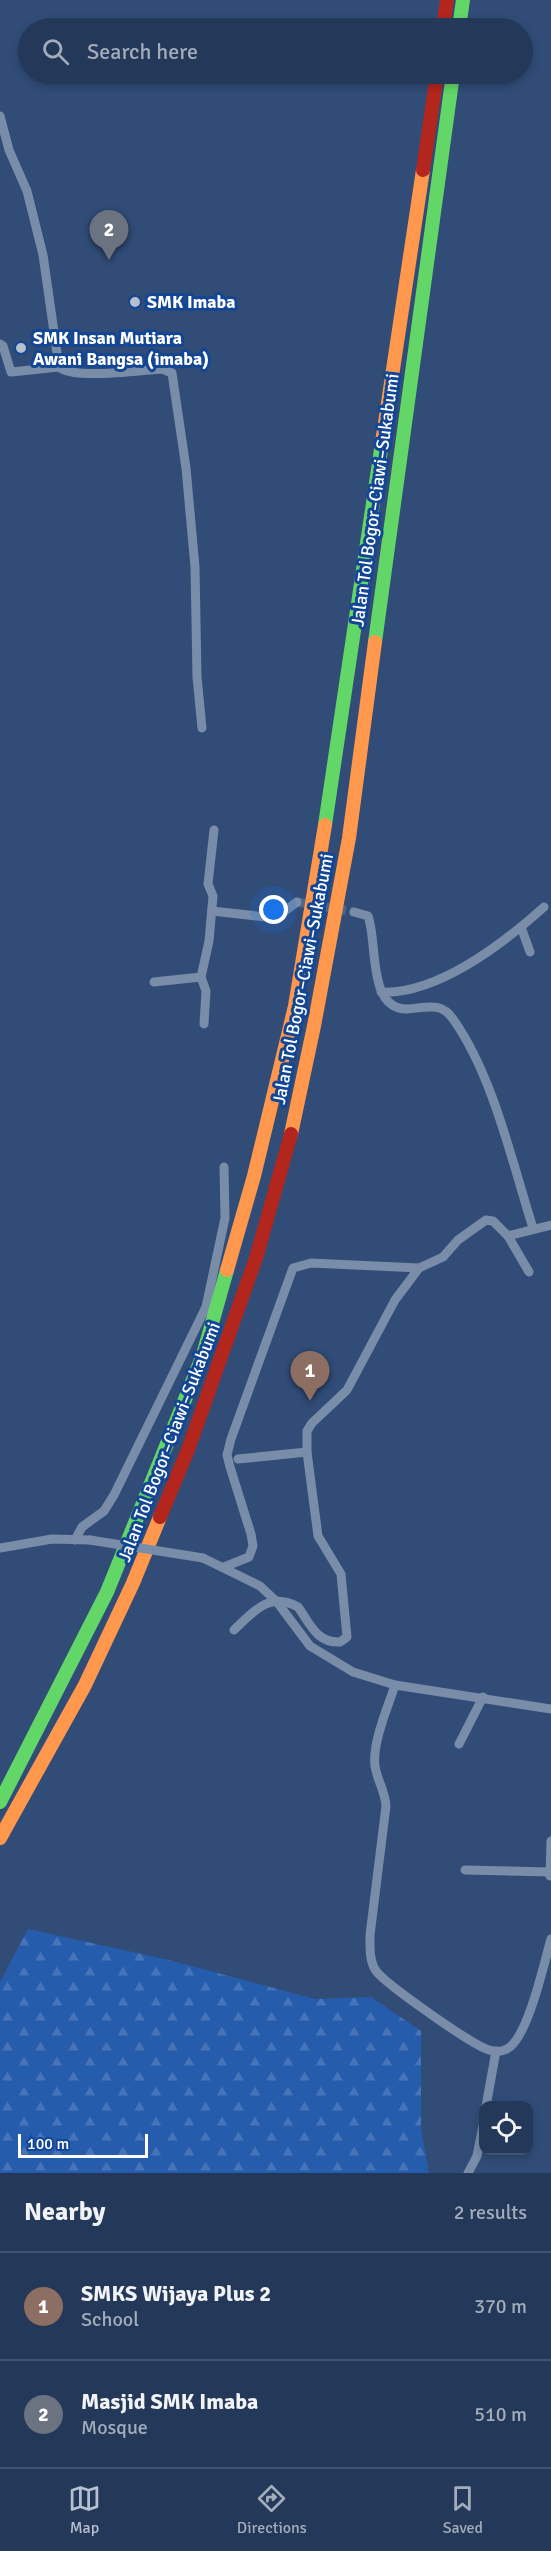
<!DOCTYPE html>
<meta charset="utf-8">
<style>
body{margin:0;font-family:Signika,sans-serif;background:#2c405f;color:#f1f3f6}
.controls{position:absolute;right:18px;bottom:18px;display:grid;overflow:hidden;border-radius:12px;box-shadow:0 3px 9px #0003}
.controls button{width:54px;height:54px;display:grid;place-items:center;padding:0;border:0;border-bottom:2px solid #41536f;background:#243959;color:#f1f3f6;font:30px sans-serif}
.scale{position:absolute;left:18px;bottom:15px;width:130px;box-sizing:border-box;padding-left:6px;border:3px solid #fff;border-top:0;font-size:16px;line-height:21px;white-space:nowrap;color:#fff;-webkit-text-stroke:4px #134694;paint-order:stroke}
.you{position:absolute;left:274px;top:910px;width:21px;height:21px;margin:-15px;border:4px solid #fff;border-radius:50%;background:#1a73e8;box-shadow:0 0 0 9px #1a73e833}
.badge{display:grid;place-items:center;width:39px;height:39px;border-radius:50%;background:#b7c0cf;color:#fff;font-size:20px;font-weight:700}
.pin{position:absolute;translate:-50% -50px;filter:drop-shadow(0 2px 3px #0008)}
.pin::after{content:'';position:absolute;top:32px;width:21px;height:18px;background:inherit;clip-path:polygon(0 0,100% 0,50% 100%)}
.list{margin:0;padding:0;list-style:none}
h2{display:flex;justify-content:space-between;align-items:center;height:78px;margin:0;padding:0 24px;font-size:26px}
h2 small{font-size:20px;font-weight:400;color:#a3acba}
.list li{display:grid;grid-template-columns:39px 1fr auto;gap:18px;align-items:center;box-sizing:border-box;height:108px;padding:0 24px;border-top:2px solid #41536f}
.list b{display:block;font-size:22px;white-space:nowrap}
.list p{margin:0;font-size:20px;white-space:nowrap;color:#a3acba}
.list em{font-size:20px;font-style:normal;color:#a3acba}
.icon{flex:none;width:33px;height:33px;fill:none;stroke:currentColor;stroke-width:2;stroke-linecap:round;stroke-linejoin:round}
.map{position:relative;flex:none;width:551px;height:2173px;overflow:hidden}
.search{position:absolute;background:#243959;box-shadow:0 3px 9px #0003;left:18px;right:18px;top:18px;height:66px;display:flex;align-items:center;gap:15px;box-sizing:border-box;padding:0 21px;border-radius:33px;color:#a3acba;font-size:22px}
.sheet{height:294px;background:#243959}
nav{display:flex;justify-content:space-around;align-items:center;box-sizing:border-box;height:84px;border-top:2px solid #41536f;background:#243959;font-size:16px;color:#a3acba}
nav a{display:grid;justify-items:center;gap:3px}
nav .on{color:#b7c0cf}
.map>svg:first-child{display:block}
.forest{fill:url(#forest-firs)}
.lines{fill:none;stroke-linecap:round;stroke-linejoin:round}
.street-tunnel{stroke:#4f678b;stroke-width:9;stroke-dasharray:9 4.5;stroke-linecap:butt}
.street{stroke:#798da9;stroke-width:9}
.fast{stroke:#63d668;stroke-width:14}
.slow{stroke:#ff974d;stroke-width:14}
.jam{stroke:#b3261e;stroke-width:14}
.street-bridge{stroke:#798da9;stroke-width:9}
.poi-dot{fill:#b7c0cf;stroke:#134694;stroke-width:2}
.labels{text-anchor:middle;dominant-baseline:central;stroke-width:6;stroke-linejoin:round;paint-order:stroke}
.poi-label{font-size:18px;font-weight:bold;fill:#fff;stroke:#134694;text-anchor:start}
.street-label{font-size:18px;fill:#fff;stroke:#134694}
</style>
<div class="map">
<svg width="551" height="2173" viewBox="0 0 551 2173">
<defs>
<pattern id="forest-firs" width="22" height="20" patternUnits="userSpaceOnUse" patternTransform="scale(1.5)"><rect width="22" height="20" fill="#265cac"/><path d="M5 1l3.5 6h-7zM16 11l3.5 6h-7z" fill="#4774b8"/></pattern>
</defs>
<rect width="100%" height="100%" fill="#304c77"/>
<path class="forest" d="M28,1929L169,1960L315,1999L371,1997L421,2031V2128L429,2173H0V1982Z"/>
<g class="lines">
<path class="street-tunnel" d="M297,902L354,912"/>
<g class="street">
<path d="M0,116L9,150L27,191L43,255L59,367C74,380 141,370 162,369L172,373L186,468L195,567L197,677L202,728"/>
<path d="M0,344L3,346L11,372L59,367"/>
<path d="M212,911L275,918L297,902"/>
<path d="M354,912L368,916C378,943 367,1009 407,1009C425,1008 441,1001 453,1019C493,1075 512,1162 533,1228"/>
<path d="M521,927L530,952"/>
<path d="M154,982L201,977"/>
<path d="M381,992C437,995 504,943 544,907"/>
<path d="M204,1024L206,991L201,977L209,941L213,896L208,884L214,830"/>
<path d="M508,1236L529,1272"/>
<path d="M238,1459L307,1452"/>
<path d="M75,1540L82,1527L104,1511L114,1495L206,1307L225,1218L224,1167"/>
<path d="M0,1548L52,1539L90,1540"/>
<path d="M203,1558L260,1586L277,1602L310,1646L353,1672L395,1685L551,1709"/>
<path d="M224,1567L249,1557L253,1546L251,1534L230,1467L227,1455L231,1439L293,1268L311,1263L419,1268L443,1257L458,1240L486,1220L493,1221L508,1236L551,1225"/>
<path d="M234,1630C253,1612 269,1591 298,1607C310,1623 316,1643 340,1642L347,1637L341,1574L318,1536L307,1452V1431L312,1423L347,1390L395,1300L419,1268"/>
<path d="M395,1685C388,1707 372,1743 375,1766C377,1780 385,1791 386,1806L370,1935C370,1946 369,1961 376,1971C387,1985 472,2045 489,2050C495,2052 501,2052 507,2049C528,2038 544,1963 551,1939"/>
<path d="M459,1744L483,1697"/>
<path d="M465,1870L550,1872"/>
<path d="M550,1876L551,1841"/>
<path d="M486,2106L496,2051"/>
<path d="M468,2173L477,2156L484,2121"/>
</g>
<g class="fast">
<path d="M459,28L463,0"/>
<path d="M375,642L453,74"/>
<path d="M325,825L383,436"/>
<path d="M0,1802L107,1592L203,1355L227,1270"/>
</g>
<g class="slow">
<path d="M383,436L423,170"/>
<path d="M291,1134L314,1026L349,838L375,642"/>
<path d="M227,1270L254,1176L295,1006L325,825"/>
<path d="M0,1838L85,1685L133,1583L160,1517"/>
</g>
<g class="jam">
<path d="M443,28L447,0"/>
<path d="M423,170L437,74"/>
<path d="M160,1517L188,1450L256,1258L291,1134"/>
</g>
<path class="street-bridge" d="M90,1540L203,1558"/>
</g>
<g class="poi-dot">
<circle cx="135" cy="302" r="6"/>
<circle cx="21" cy="348" r="6"/>
</g>
<g class="labels">
<g class="poi-label">
<text x="147" y="302">SMK Imaba</text>
<text x="33" y="338">SMK Insan Mutiara<tspan x="33" dy="21">Awani Bangsa (imaba)</tspan></text>
</g>
<g class="street-label">
<text transform="translate(375 500) rotate(-82)">Jalan Tol Bogor–Ciawi–Sukabumi</text>
<text transform="translate(303 979) rotate(-79)">Jalan Tol Bogor–Ciawi–Sukabumi</text>
<text transform="translate(169 1442) rotate(-69)">Jalan Tol Bogor–Ciawi–Sukabumi</text>
</g>
</g>
</svg>
<div class="controls">
<button><svg class="icon" aria-label="locate" viewBox="0 0 24 24"><circle cx="12" cy="12" r="6"/><path d="M12 2v4M12 18v4M2 12h4M18 12h4"/></svg></button>
</div>
<div class="scale">100 m</div>
<div class="you"></div>
<div class="pin badge" style="left:310px;top:1401px;background:#8d6e63">1</div>
<div class="pin badge" style="left:109px;top:260px;background:#6b7280">2</div>
<div class="search"><svg class="icon" aria-label="search" viewBox="0 0 24 24"><circle cx="10" cy="10" r="6"/><path d="M15 15l6 6"/></svg>Search here</div>
</div>
<section class="sheet">
<h2>Nearby<small>2 results</small></h2>
<ul class="list">
<li><span class="badge" style="background:#8d6e63">1</span><div><b>SMKS Wijaya Plus 2</b><p>School</p></div><em>370 m</em></li>
<li><span class="badge" style="background:#6b7280">2</span><div><b>Masjid SMK Imaba</b><p>Mosque</p></div><em>510 m</em></li>
</ul>
</section>
<nav>
<a class="on"><svg class="icon" aria-label="map" viewBox="0 0 24 24"><path d="M3 6l6-2 6 2 6-2v14l-6 2-6-2-6 2zM9 4v14M15 6v14"/></svg>Map</a>
<a><svg class="icon" aria-label="directions" viewBox="0 0 24 24"><path d="M12 3l9 9-9 9-9-9zM9 14v-3h6M13 9l2 2-2 2"/></svg>Directions</a>
<a><svg class="icon" aria-label="saved" viewBox="0 0 24 24"><path d="M7 4h10v16l-5-4-5 4z"/></svg>Saved</a>
</nav>
